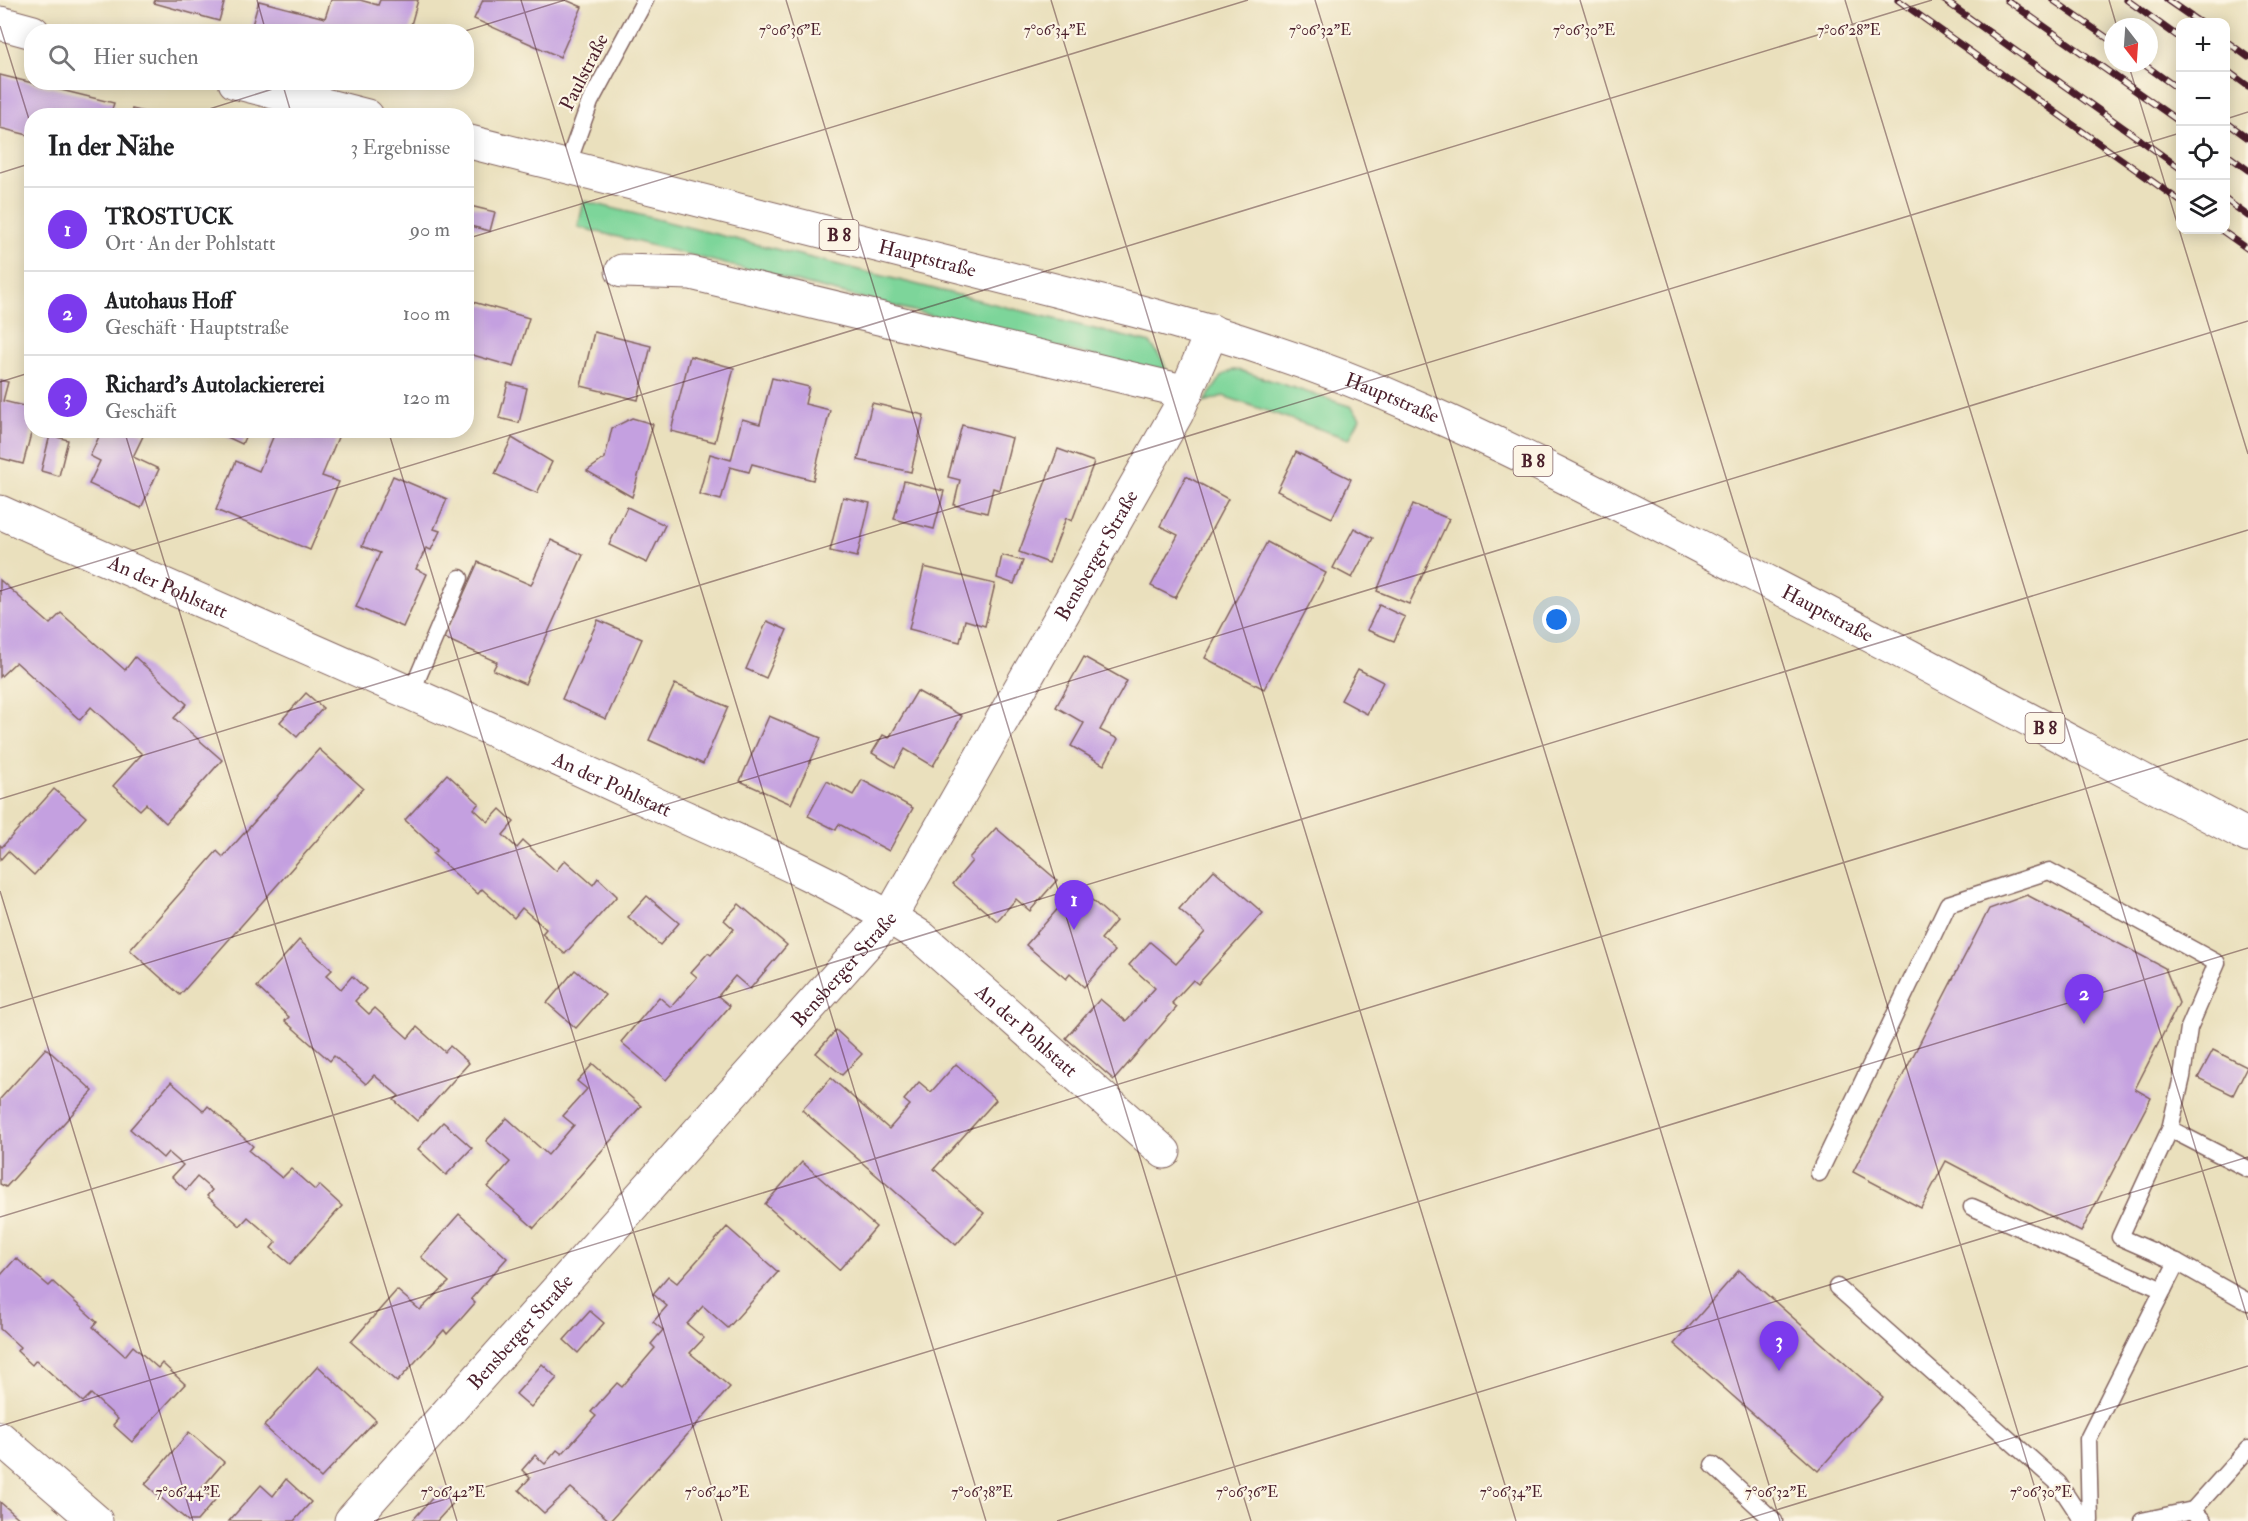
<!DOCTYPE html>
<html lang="de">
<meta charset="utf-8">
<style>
body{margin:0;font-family:"IM FELL Double Pica",serif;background:#f6f6f6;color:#202124}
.controls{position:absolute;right:18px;top:18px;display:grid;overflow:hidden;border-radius:12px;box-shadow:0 3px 15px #0003}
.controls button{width:54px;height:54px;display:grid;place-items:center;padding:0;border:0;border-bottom:2px solid #e0e0e0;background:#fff;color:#202124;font:30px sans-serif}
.compass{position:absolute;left:2104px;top:18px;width:54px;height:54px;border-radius:50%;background:#fff;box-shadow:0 3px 15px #0003;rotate:163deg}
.you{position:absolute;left:1557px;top:620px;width:21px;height:21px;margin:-15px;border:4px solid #fff;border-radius:50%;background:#1a73e8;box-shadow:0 0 0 9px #1a73e833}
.badge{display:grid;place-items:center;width:39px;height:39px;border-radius:50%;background:#7c3aed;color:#fff;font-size:20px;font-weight:700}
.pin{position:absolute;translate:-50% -50px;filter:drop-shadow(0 2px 3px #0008)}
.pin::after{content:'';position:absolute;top:32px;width:21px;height:18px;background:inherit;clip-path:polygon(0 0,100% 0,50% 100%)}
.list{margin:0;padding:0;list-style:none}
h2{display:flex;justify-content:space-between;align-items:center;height:78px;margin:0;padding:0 24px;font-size:26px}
h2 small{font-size:20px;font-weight:400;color:#757577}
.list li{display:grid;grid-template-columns:39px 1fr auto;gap:18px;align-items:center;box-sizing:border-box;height:84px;padding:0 24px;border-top:2px solid #e0e0e0}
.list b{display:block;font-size:22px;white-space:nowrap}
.list p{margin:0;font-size:20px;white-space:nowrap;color:#757577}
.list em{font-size:20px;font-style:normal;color:#757577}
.icon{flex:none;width:33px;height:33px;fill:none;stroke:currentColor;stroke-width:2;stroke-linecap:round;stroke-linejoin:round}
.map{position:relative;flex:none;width:2248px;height:1521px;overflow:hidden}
.search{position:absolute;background:#fff;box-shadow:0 3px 15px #0003;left:24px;top:24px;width:450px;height:66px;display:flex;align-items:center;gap:15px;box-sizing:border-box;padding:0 21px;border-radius:24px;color:#757577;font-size:22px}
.panel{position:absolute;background:#fff;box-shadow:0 3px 15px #0003;left:24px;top:108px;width:450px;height:330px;border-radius:24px}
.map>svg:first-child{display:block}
.green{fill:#7dd59a;stroke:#647a62;stroke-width:1.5}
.building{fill:#c4a0e0}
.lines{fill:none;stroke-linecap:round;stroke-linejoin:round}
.lane-casing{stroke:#82635e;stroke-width:19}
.street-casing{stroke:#82635e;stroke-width:35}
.primary-casing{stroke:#82635e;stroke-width:35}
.lane{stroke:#fff;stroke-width:16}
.street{stroke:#fff;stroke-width:33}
.primary{stroke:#fff;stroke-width:33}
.rail-casing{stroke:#4a1f2b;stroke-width:7}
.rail{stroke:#fcf5e5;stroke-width:4.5;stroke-dasharray:14;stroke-linecap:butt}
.ticks{fill:none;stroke:#4a1f2b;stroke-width:1.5;stroke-opacity:0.45}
.labels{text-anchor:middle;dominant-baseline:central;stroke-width:4.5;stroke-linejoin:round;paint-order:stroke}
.shield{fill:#fcf5e5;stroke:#7f5f63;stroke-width:1.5}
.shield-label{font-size:18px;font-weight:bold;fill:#4a1f2b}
.street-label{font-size:20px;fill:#4a1f2b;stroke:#fcf5e5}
.ticks-label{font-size:15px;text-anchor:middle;fill:#4a1f2b;stroke:#fcf5e5;stroke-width:4.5;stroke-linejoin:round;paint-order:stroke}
</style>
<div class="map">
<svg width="2248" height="1521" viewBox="0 0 2248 1521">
<rect width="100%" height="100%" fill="#fcf5e5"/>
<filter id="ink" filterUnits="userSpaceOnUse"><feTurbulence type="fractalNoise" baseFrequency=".0167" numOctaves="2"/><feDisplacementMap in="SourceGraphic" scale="12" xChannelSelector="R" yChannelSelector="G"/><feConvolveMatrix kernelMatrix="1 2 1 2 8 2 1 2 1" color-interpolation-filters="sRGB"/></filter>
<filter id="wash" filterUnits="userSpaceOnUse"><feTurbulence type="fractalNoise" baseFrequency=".008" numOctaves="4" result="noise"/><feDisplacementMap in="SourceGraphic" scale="24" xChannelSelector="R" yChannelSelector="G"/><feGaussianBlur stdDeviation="1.35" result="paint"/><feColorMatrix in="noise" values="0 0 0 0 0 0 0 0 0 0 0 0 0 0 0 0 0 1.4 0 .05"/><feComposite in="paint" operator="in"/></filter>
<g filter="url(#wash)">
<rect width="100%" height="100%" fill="#eae0bd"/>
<g class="green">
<path d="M584,201L1150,343L1162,359L1168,375L578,227Z"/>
<path d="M1233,370H1239L1352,407L1360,418L1349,439L1223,396L1204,402L1223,375Z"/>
</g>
<g id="blocks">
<g class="building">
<path d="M155,0H225L219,21L154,3Z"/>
<path d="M331,0H360L378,5L380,0H418L409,32H342L323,26L321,32H250L259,1L325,18Z"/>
<path d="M483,0H566L582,7L560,57L474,19Z"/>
<path d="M0,75L114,103L110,116H32V136L0,128Z"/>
<path d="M132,109L157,115V116H130Z"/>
<path d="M466,205L495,212L490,231L466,225Z"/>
<path d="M466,300L529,318L514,367L466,353Z"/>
<path d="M594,332L651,346L638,400L581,386Z"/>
<path d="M690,356L734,368L715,442L671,431Z"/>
<path d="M772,378L809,387L805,404L830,410L813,480L752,464L749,472L730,467L721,500L699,494L710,454L731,460L742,419L760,424Z"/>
<path d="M0,380L8,382L3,401L32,408V430L23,464L0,458Z"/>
<path d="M508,383L527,388L519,423L499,418Z"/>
<path d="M872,403L924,415L911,472L858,460Z"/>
<path d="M632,418L653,424L632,497L587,471L605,458L612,428Z"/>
<path d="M962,425L1012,438L999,490L993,488L987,513L954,505L960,480L948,477Z"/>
<path d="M102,430H137L144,434L133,457L159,469L141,508L89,484L100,461L90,456Z"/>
<path d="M222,430H248L242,444L221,434Z"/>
<path d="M276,430H341L322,476L339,482L310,550L216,510L236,461L259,471Z"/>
<path d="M50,435L68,440L59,476L41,471Z"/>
<path d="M512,438L552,462L537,493L495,474Z"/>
<path d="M1058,449L1094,462L1072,521L1066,518L1049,563L1019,552Z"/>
<path d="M1296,452L1351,479L1332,518L1277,491Z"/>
<path d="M393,476L447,499L434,529L440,531L431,550L426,548L416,569L427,574L403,627L356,607L380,553L362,546Z"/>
<path d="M1186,476L1228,499L1175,598L1151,586L1178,535L1160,526Z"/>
<path d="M904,481L944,491L934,529L894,519Z"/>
<path d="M843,497L870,503L857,557L830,551Z"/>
<path d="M1413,504L1449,519L1409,604L1377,591Z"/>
<path d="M627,507L665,525L647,563L609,545Z"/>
<path d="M1354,528L1373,538L1352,578L1333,568Z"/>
<path d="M551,540L583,555L525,684L493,670L497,662L444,638L478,562L531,585Z"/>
<path d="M1267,542L1326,573L1264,689L1205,658Z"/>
<path d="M1002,555L1023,561L1014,584L997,578Z"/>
<path d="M924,567L995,584L985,626L965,620L960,642L909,629Z"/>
<path d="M0,580L50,624L61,613L125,670L135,657L187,704L174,718L222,760L166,823L146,804L140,810L113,786L142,754L91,707L80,720L16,662L0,677Z"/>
<path d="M1379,605L1405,617L1394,641L1367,630Z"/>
<path d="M598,620L642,639L606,719L562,699Z"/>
<path d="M767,621L787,630L766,678L746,669Z"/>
<path d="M1084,657L1127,681L1100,730L1118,739L1104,765L1071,746L1084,723L1056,707Z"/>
<path d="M1358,669L1383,682L1367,714L1341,700Z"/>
<path d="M675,684L728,707L703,764L649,740Z"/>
<path d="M917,691L962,716L933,766L905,749L895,767L872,753L883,735L889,738Z"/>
<path d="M306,693L323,708L297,737L280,722Z"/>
<path d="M769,716L821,738L791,804L740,781Z"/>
<path d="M319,749L363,788L180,995L130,950L217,851L223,857Z"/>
<path d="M447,774L479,803L474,809L488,822L500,809L514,822L503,835L517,848L523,841L556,871L565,860L593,885L598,878L617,896L565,954L542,934L546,929L522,908L514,918L482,889L478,894L433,854L437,850L405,820Z"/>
<path d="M862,780L913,808L889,851L839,824L836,830L808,816L827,781L853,795Z"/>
<path d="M54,789L86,817L34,875L8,851L0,860V845L2,847Z"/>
<path d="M996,828L1057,880L1030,911L1016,899L997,921L953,884L972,861L969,858Z"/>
<path d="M1214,870L1263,913L1198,984L1193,980L1172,1003L1177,1007L1114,1080L1066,1038L1100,999L1126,1021L1155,988L1129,965L1150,942L1176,964L1205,932L1179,909Z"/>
<path d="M1077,887L1116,921L1101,939L1115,951L1084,987L1070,974L1066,979L1026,945Z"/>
<path d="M2027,895L2165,968L2179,1003L2135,1089L2151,1098L2081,1232L1946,1161L1921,1208L1853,1172L1989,909Z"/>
<path d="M647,896L679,923L660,945L628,917Z"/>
<path d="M739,904L787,945L750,989L735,976L718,996L730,1006L666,1080L621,1042L659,997L671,1007L697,977L691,972L708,953L711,955L734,929L724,920Z"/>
<path d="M299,940L332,970L326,976L341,989L352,976L366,989L355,1001L369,1014L375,1008L408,1038L417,1027L445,1052L450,1046L469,1063L417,1121L394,1100L399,1096L374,1075L366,1084L334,1056L330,1061L285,1021L289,1017L257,987Z"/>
<path d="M575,970L605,995L576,1028L547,1003Z"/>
<path d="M836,1030L862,1054L842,1075L816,1053Z"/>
<path d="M46,1048L93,1091L6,1187L0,1184V1099Z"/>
<path d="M2213,1050L2247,1067L2233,1095L2198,1078Z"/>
<path d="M593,1064L641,1106L534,1228L488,1187L510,1162L486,1141L507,1118L548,1155L574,1125L563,1116L587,1089L577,1081Z"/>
<path d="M956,1064L996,1100L934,1169L984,1213L956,1245L802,1110L831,1078L889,1129L910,1105L904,1100L919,1082L931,1092Z"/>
<path d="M171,1082L204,1111L208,1106L253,1146L249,1151L282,1178L291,1169L315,1190L319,1185L342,1206L290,1264L271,1248L276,1242L248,1217L240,1226L207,1196L212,1190L197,1177L186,1190L172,1177L183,1165L168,1152L163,1158L130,1129Z"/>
<path d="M443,1122L472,1148L446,1175L418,1149Z"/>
<path d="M802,1162L876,1227L839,1270L765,1204Z"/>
<path d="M459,1214L507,1258L471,1299L475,1303L461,1319L447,1334L444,1330L397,1382L351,1342L397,1290L420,1310L449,1282L421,1257Z"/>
<path d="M727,1227L778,1272L728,1328L703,1306L687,1324L704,1338L690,1353L730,1387L610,1521L571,1488L544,1513L519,1490L530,1478L522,1470L535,1455L545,1464L557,1450L562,1454L596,1416L591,1412L617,1383L622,1387L655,1348L651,1344L663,1330L653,1322L667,1306L653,1294L668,1276L677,1283Z"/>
<path d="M16,1258L49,1286L53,1282L97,1322L93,1327L125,1356L133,1346L158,1368L162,1363L185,1384L132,1442L113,1425L118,1419L91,1394L83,1402L36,1360L32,1365L17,1351L20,1347L0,1329V1276Z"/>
<path d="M1739,1270L1883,1397L1818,1471L1674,1344Z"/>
<path d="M590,1311L604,1323L578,1353L564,1340Z"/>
<path d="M542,1364L557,1378L531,1407L516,1394Z"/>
<path d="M318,1366L376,1420L321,1478L264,1426Z"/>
<path d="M189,1432L224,1462L201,1489L215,1500L197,1521H188L145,1484Z"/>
<path d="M286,1479L311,1502L294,1521H229L261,1485L273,1496Z"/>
<path d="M442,1487L457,1499L437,1521H412Z"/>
<path d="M0,1502L22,1521H0Z"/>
</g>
</g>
</g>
<g filter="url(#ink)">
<use href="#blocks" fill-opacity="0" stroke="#82635e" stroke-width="1.5"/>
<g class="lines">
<g class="lane-casing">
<g id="lane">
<path d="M567,166L590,102L645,0"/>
<path d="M411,693L460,578"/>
<path d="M2170,1129L2248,1169"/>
<path d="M1819,1173L1948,904L2049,871L2217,963L2189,1028L2182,1077L2170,1129L2120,1237L2177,1262"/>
<path d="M1972,1207L2163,1290L2088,1439L2090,1521"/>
<path d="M1837,1287L2058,1483L2083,1521"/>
<path d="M2163,1290L2177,1262L2248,1302"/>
<path d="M1713,1465L1774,1521"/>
<path d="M2193,1510L2248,1449"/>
<path d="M2142,1521L2193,1510L2203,1521"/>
</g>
</g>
<g class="street-casing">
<g id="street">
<path d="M622,271L691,273L1187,392"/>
<path id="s1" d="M0,512C209,606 421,695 629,792C727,837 830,878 921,937L1164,1152"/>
<path d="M0,1438L96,1521"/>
<path id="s2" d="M351,1521L890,917L1177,413L1212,331"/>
</g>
</g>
<g class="primary-casing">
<g id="primary">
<path d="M0,23L33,32"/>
<path d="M235,82L367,116"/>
<path id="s3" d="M466,141L1137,311C1235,337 1331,369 1423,410C1531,457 1635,513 1739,567C1910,655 2078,746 2248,836"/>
</g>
</g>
<use href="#lane" class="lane"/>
<use href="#street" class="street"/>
<use href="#primary" class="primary"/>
<g class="rail-casing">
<g id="rail">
<path d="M1898,0L2180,201"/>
<path d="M1944,0L2180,168"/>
<path d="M2007,0L2180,122"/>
<path d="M2053,0L2113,42"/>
<path d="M2127,0L2180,38"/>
<path d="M2167,0L2199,22"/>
<path d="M2226,41L2248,57"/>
<path d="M2142,63L2180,90"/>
<path d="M2226,70L2248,86"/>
<path d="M2226,122L2248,138"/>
<path d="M2226,154L2248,170"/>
<path d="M2226,200L2248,216"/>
<path d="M2221,230L2248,249"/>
</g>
</g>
<use href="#rail" class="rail"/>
</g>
</g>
<path class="ticks" d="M257,0L266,32M521,0L986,1521M786,0L1251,1521M1051,0L1516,1521M1315,0L1780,1521M1580,0L2045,1521M1845,0L2248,1320M2109,0L2117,27M0,26L32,129M462,32L565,0M2128,63L2248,454M282,82L292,116M187,116L295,82M2226,119L2248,112M0,173L32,163M466,239L1248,0M0,382L32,372M124,430L457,1521M388,430L722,1521M0,591L1932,0M0,799L2180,133M0,891L193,1521M0,1008L2248,321M0,1217L2248,530M0,1426L2248,739M374,1521L2248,948M1057,1521L2248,1157M1740,1521L2248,1366"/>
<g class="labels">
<g class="shield">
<rect x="819.5" y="220" width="39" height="30" rx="4.5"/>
<rect x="1513.5" y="446" width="39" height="30" rx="4.5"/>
<rect x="2025.5" y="713" width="39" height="30" rx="4.5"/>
</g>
<g class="shield-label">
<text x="839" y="235">B 8</text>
<text x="1533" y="461">B 8</text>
<text x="2045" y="728">B 8</text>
</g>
<g class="street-label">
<text transform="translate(584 72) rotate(-63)">Paulstraße</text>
<text stroke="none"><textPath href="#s3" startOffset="476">Hauptstraße</textPath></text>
<text stroke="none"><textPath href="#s3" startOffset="962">Hauptstraße</textPath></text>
<text stroke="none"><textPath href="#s2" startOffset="1226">Bensberger Straße</textPath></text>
<text stroke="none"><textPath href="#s1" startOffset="184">An der Pohlstatt</textPath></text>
<text stroke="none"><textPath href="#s3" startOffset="1448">Hauptstraße</textPath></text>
<text stroke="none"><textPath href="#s1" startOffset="670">An der Pohlstatt</textPath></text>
<text stroke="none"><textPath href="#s2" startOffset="740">Bensberger Straße</textPath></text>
<text stroke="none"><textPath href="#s1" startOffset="1156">An der Pohlstatt</textPath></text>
<text stroke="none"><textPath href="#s2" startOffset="254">Bensberger Straße</textPath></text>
</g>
</g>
<g class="ticks-label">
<text x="790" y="35">7°06'36"E</text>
<text x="1055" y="35">7°06'34"E</text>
<text x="1320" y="35">7°06'32"E</text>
<text x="1584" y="35">7°06'30"E</text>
<text x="1849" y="35">7°06'28"E</text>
<text x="188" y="1497">7°06'44"E</text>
<text x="453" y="1497">7°06'42"E</text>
<text x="717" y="1497">7°06'40"E</text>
<text x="982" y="1497">7°06'38"E</text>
<text x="1247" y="1497">7°06'36"E</text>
<text x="1511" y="1497">7°06'34"E</text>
<text x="1776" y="1497">7°06'32"E</text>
<text x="2041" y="1497">7°06'30"E</text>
</g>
</svg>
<div class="controls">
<button>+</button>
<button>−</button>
<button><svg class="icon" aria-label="locate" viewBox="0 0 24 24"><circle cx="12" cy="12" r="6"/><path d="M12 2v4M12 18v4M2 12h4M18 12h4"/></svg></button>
<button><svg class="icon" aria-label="layers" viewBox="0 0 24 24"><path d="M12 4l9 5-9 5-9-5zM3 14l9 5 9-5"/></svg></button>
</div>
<svg class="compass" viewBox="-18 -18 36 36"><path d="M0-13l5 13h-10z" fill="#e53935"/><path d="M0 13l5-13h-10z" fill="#757577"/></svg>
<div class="you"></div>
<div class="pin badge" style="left:1074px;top:930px">1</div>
<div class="pin badge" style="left:2084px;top:1024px">2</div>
<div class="pin badge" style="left:1779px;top:1371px">3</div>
<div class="search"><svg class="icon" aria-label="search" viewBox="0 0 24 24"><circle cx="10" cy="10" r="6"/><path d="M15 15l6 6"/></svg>Hier suchen</div>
<section class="panel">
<h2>In der Nähe<small>3 Ergebnisse</small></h2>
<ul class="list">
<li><span class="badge">1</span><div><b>TROSTUCK</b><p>Ort · An der Pohlstatt</p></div><em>90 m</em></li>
<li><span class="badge">2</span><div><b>Autohaus Hoff</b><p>Geschäft · Hauptstraße</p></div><em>100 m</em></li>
<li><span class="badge">3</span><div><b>Richard's Autolackiererei</b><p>Geschäft</p></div><em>120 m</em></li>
</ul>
</section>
</div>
